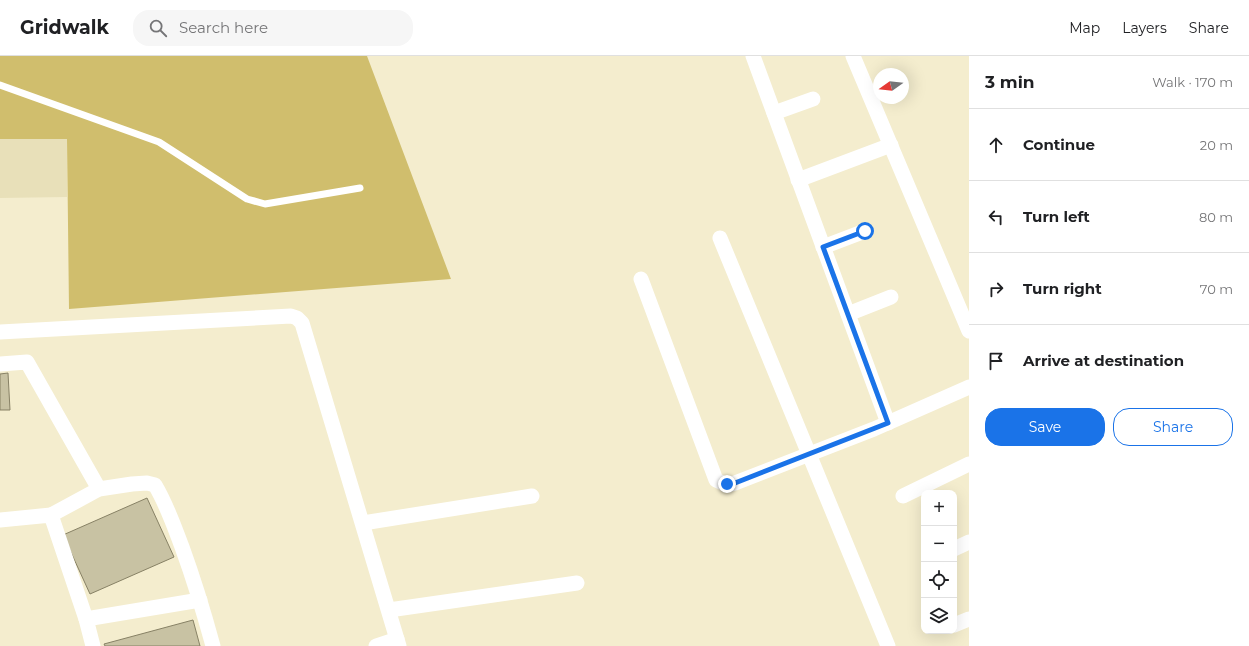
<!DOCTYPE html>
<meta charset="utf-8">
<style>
body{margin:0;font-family:Montserrat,sans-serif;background:#f6f6f6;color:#202124}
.controls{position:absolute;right:12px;bottom:12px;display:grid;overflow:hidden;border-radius:8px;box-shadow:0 4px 16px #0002}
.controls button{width:36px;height:36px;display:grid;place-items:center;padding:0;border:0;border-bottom:1px solid #e0e0e0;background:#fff;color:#202124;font:20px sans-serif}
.compass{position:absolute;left:873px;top:12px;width:36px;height:36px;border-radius:50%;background:#fff;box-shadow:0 4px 16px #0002;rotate:255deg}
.stop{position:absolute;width:12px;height:12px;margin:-9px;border:3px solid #1a73e8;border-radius:50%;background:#fff}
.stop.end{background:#1a73e8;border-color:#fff;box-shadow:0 1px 4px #0008}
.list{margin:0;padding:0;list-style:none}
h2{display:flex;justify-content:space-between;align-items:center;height:52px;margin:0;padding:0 16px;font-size:17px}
h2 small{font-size:13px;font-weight:400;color:#757577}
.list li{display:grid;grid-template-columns:26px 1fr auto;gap:12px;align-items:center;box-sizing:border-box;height:72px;padding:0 16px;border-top:1px solid #e0e0e0}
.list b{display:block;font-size:15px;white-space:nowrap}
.list em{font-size:13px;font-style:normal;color:#757577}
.actions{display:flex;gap:8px;padding:12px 16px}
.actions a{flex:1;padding:9px 0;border:1px solid #1a73e8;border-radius:16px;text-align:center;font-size:14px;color:#1a73e8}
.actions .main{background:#1a73e8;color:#fff}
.icon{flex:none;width:22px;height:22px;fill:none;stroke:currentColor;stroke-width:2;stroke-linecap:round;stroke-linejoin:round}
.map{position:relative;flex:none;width:969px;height:590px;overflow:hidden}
header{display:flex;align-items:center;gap:24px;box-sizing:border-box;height:56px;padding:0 20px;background:#fff;border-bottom:1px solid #e0e0e0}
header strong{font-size:19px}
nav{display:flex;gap:22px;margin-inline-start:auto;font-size:14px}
.search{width:280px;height:36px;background:#f6f6f6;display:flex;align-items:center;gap:10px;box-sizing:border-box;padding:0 14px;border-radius:16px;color:#757577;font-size:15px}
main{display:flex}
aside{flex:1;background:#fff}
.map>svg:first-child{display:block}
.built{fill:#e8e0b9}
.green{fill:#d0be6d}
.building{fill:#c8c2a3;stroke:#878165}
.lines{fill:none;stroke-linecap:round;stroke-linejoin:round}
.lane{stroke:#fff;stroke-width:7}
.street{stroke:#fff;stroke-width:15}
.route{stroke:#1a73e8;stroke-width:5}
</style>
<header>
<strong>Gridwalk</strong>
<div class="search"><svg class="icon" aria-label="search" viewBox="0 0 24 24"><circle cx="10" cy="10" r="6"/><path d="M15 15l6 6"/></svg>Search here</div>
<nav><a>Map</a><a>Layers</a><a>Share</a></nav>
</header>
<main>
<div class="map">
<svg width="969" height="590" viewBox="0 0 969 590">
<rect width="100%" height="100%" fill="#f4edce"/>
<path class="built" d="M67,82V141L0,142V83Z"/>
<path class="green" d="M0,0H367L451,223L69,253L67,83H0Z"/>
<g class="building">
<path d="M8,317L10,354H0V318Z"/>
<path d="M147,442L174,501L90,538L63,479Z"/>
<path d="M193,564L200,590H105L104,588Z"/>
</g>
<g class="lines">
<path class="lane" d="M0,29L159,86L247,143L265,148L360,132"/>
<g class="street">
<path d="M753,0L888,367"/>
<path d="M853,0L969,275"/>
<path d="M774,57L813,43"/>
<path d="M798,124L891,89"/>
<path d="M720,182L888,590"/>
<path d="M823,191L865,175"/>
<path d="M641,223L716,424L727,429L735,427L874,373L969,331"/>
<path d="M848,258L891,241"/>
<path d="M0,276L291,260L297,262L302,267L399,590"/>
<path d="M0,308L27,306L99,433"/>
<path d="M903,440L969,408"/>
<path d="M51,459L99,433L132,428L147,427L155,429C167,449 174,470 182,491C194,524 204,557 213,590"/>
<path d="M0,464L51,459L86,563L93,590"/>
<path d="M363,467L532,440"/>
<path d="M954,493L969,486"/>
<path d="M389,554L577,527"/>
<path d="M86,563L200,544"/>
<path d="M954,569L969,563"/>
<path d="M376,590L397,583"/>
</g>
</g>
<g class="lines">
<path class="route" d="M727,428L735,427L888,367L823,191L865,175"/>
</g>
</svg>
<div class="controls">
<button>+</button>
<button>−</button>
<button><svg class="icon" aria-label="locate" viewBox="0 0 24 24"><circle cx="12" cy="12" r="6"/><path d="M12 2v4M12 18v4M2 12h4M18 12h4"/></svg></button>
<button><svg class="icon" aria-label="layers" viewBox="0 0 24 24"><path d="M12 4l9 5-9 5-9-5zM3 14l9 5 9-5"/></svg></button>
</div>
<svg class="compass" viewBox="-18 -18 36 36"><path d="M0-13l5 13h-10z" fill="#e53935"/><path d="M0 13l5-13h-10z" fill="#757577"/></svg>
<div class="stop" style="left:865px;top:175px"></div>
<div class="stop end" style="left:727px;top:428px"></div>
</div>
<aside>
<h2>3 min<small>Walk · 170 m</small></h2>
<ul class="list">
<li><svg class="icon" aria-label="ahead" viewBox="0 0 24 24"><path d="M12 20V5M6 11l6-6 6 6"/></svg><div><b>Continue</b></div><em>20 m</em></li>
<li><svg class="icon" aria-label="left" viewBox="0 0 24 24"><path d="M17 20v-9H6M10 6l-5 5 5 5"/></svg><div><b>Turn left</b></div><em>80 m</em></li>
<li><svg class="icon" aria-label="right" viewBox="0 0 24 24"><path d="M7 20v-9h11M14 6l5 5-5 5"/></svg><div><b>Turn right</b></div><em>70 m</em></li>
<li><svg class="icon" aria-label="arrive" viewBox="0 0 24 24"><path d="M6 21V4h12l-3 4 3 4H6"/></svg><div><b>Arrive at destination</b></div></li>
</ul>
<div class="actions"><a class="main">Save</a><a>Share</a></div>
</aside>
</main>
